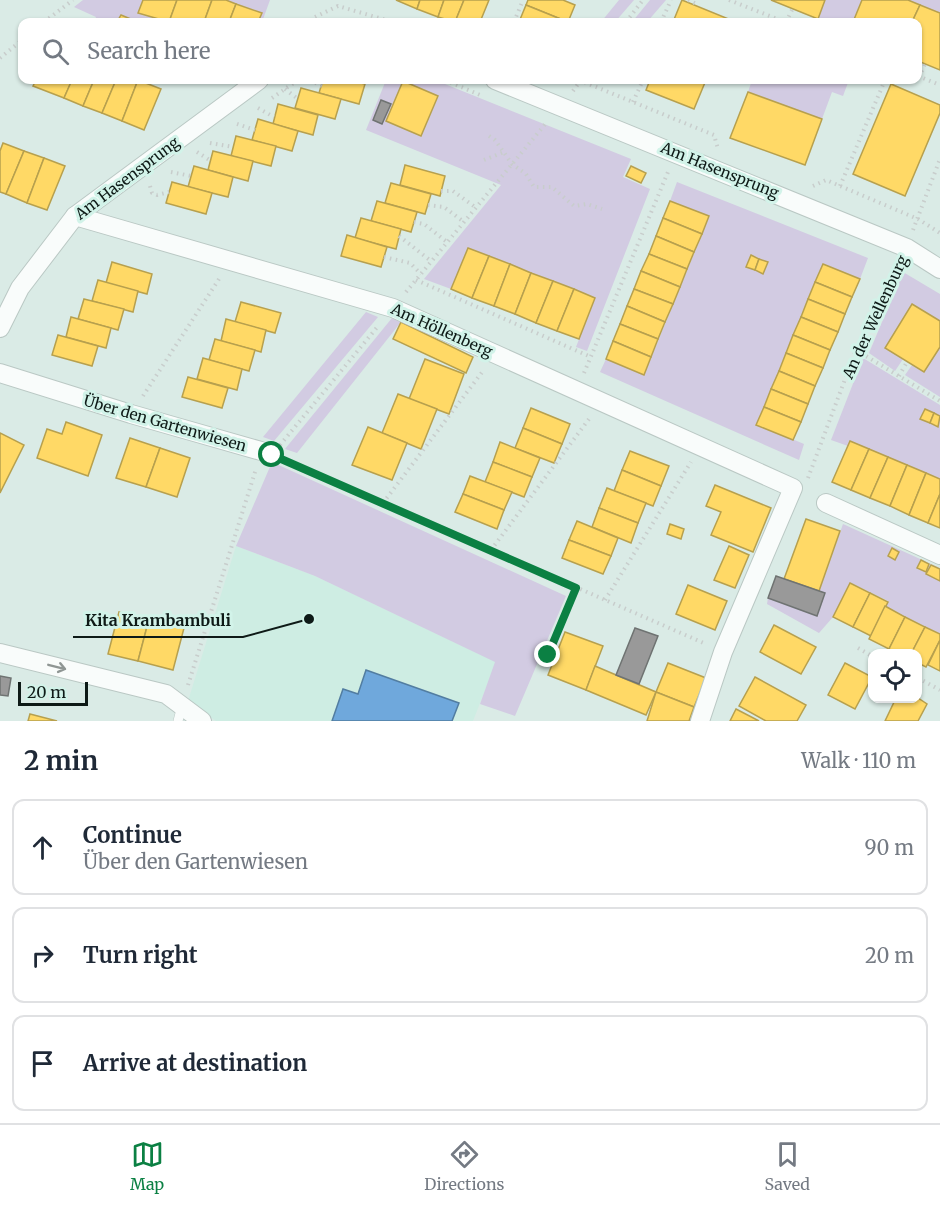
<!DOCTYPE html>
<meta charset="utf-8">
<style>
body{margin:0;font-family:Merriweather,serif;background:#f2f2f3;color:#1f2937}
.controls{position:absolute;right:18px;bottom:18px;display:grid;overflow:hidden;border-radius:12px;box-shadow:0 2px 4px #0004}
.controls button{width:54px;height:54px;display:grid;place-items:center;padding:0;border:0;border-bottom:2px solid #e0e1e3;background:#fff;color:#1f2937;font:30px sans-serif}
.scale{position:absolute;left:18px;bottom:15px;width:70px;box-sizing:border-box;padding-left:6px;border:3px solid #0e1a17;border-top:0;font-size:16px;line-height:21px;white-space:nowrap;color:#0e1a17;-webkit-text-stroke:4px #d2f3e9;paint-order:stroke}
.stop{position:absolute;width:18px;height:18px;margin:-14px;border:4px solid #0b8043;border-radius:50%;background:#fff}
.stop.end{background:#0b8043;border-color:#fff;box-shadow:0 2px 6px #0008}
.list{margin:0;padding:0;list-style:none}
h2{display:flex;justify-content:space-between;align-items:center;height:78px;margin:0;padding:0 24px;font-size:26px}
h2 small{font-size:20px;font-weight:400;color:#747a83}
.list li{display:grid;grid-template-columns:39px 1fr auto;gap:18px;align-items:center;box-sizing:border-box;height:96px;margin:0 12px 12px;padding:0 12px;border:2px solid #e0e1e3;border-radius:12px}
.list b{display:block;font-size:22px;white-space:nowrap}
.list p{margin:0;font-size:20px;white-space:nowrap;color:#747a83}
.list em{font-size:20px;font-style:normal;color:#747a83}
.icon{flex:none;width:33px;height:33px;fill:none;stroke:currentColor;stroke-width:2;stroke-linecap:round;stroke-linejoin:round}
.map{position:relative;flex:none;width:940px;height:721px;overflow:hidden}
.search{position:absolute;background:#fff;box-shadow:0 2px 4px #0004;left:18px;right:18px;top:18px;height:66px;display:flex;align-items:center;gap:15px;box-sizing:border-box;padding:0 21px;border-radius:12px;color:#747a83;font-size:22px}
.sheet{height:402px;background:#fff}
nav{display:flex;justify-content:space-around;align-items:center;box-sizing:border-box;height:84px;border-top:2px solid #e0e1e3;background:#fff;font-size:16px;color:#747a83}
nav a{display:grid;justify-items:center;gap:3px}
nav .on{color:#0b8043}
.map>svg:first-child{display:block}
.built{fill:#ceede3}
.green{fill:#d2cbe2}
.homes{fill:#ffd966;stroke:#b7a04e;stroke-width:1.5}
.schools{fill:#6fa8dc;stroke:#527da1;stroke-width:1.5}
.industry{fill:#999;stroke:#6f7372;stroke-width:1.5}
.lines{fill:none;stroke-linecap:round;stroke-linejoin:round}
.service-casing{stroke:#bac8c4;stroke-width:10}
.minor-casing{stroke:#bac8c4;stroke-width:20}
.path{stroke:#c8cdcc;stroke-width:4;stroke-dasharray:1.5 4.5;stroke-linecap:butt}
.service{stroke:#f9fcfb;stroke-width:9}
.minor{stroke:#f9fcfb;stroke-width:18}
.oneway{stroke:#8f9694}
.route{stroke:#0b8043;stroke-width:8}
.labels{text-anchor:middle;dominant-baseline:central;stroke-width:6;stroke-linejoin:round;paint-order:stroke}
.street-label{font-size:15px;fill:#0e1a17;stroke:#d2f3e9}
.leader{fill:none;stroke:#0e1a17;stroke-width:2}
.callout-dot{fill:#0e1a17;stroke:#d2f3e9;stroke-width:2}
.callout-label{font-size:16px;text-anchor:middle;font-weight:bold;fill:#0e1a17;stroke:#d2f3e9;stroke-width:6;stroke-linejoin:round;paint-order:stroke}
</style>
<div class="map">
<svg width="940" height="721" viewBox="0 0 940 721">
<rect width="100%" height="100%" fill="#daebe6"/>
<path class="built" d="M236,546L315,576L496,662L473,721H452L458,703L366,671L358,694L343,689L332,721H216L188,701Z"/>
<g class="green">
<path d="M83,0H143L139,13L156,19L155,22H94L96,17L74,7Z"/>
<path d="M226,0H270L262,22H258L262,13Z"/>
<path d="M619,0H634L615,22H601Z"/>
<path d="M650,0H666L647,22H632Z"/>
<path d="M825,0H862L853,22H817Z"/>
<path d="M908,0H940V13Z"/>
<path d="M386,80H435L631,159L623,177L650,189L587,351L576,347L595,298L468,248L451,289L424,279L501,185L366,130Z"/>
<path d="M752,80H849L843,96L832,92L822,119L748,92Z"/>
<path d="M677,182L868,258L860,279L823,264L757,424L804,444L799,460L600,372L606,359L644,375L702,234L708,216L670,201Z"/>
<path d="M903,272L940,294V321L912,304L885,348L903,359L895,371L869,353Z"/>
<path d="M366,312L378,317L274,441L263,437Z"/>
<path d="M392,318L401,322L297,453L285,449Z"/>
<path d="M940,347V397L905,375L912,365L924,372Z"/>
<path d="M863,358L940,405V479L850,441L848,446L831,440Z"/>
<path d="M272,462L566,596L515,716L480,704L495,662L315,576L236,546Z"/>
<path d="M843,524L940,568V634L885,607L888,601L851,583L833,617L819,633L767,604L768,598L817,615L819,591Z"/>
</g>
<g class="homes">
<path d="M143,0H177L169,22L138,13Z"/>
<path d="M177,0H212L204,22H169Z"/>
<path d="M212,0H226L236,4L229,22H204Z"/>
<path d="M396,0H420L417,9Z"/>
<path d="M420,0H444L438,17L417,9Z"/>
<path d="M444,0H464L455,22L438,17Z"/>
<path d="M464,0H489L480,22H455Z"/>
<path d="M528,0H563L575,5L568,22L526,5Z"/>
<path d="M682,0L731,20L729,22H673Z"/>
<path d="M771,0H825L818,19Z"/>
<path d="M862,0H908L920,5L912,22H853Z"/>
<path d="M236,4L262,13L258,22H229Z"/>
<path d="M526,5L568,22H519Z"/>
<path d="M920,5L940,13V70L918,61V22H912Z"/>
<path d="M121,15L133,20L132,22H117Z"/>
<path d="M36,80H72L64,98L33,86Z"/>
<path d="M72,80H94L83,106L64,98Z"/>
<path d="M94,80H116L102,113L83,106Z"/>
<path d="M116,80H138L122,121L102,113Z"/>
<path d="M138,80L161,89L144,130L122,121Z"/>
<path d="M323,80H348L365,84L359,104L319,93Z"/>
<path d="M650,80H706L694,109L646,90Z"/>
<path d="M403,81L438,96L421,136L386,121Z"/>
<path d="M891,84L940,105V113L905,196L853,174Z"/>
<path d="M301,88L341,99L335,119L295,108Z"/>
<path d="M748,92L822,119L805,165L730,138Z"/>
<path d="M278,104L318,115L313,135L273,124Z"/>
<path d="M258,119L298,131L292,151L252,140Z"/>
<path d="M236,136L276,146L271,166L231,156Z"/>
<path d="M3,143L24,151L6,194L0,192V151Z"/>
<path d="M24,151L44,158L27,203L6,194Z"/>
<path d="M213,151L253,161L248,181L208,170Z"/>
<path d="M44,158L65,166L47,210L27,203Z"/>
<path d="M405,165L445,176L440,196L400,185Z"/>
<path d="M194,166L233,177L228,197L188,187Z"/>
<path d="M631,166L646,173L641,183L626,176Z"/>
<path d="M172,182L212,193L206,214L166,203Z"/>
<path d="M391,183L431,194L425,214L385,203Z"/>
<path d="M377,201L417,212L411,232L371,221Z"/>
<path d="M670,201L709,216L702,234L663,218Z"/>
<path d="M361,218L401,229L396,249L355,238Z"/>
<path d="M663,218L702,234L694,252L656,236Z"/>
<path d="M347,235L387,247L381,267L341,256Z"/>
<path d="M656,236L694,252L687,269L649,254Z"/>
<path d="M468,248L489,256L472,298L451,289Z"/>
<path d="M649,254L687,269L680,287L641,271Z"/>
<path d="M751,255L759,259L755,270L746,267Z"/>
<path d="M489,256L510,264L494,306L472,298Z"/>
<path d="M759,259L768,262L763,274L755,270Z"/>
<path d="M112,262L152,274L147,294L106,283Z"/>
<path d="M510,264L531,273L515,314L494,306Z"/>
<path d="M823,264L860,279L852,297L815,282Z"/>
<path d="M641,271L680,287L673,304L634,289Z"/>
<path d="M531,273L553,281L536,323L515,314Z"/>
<path d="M98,280L138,291L133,312L92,301Z"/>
<path d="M553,281L574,289L557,331L536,323Z"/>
<path d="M815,282L852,297L845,314L808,299Z"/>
<path d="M574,289L595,298L579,339L557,331Z"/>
<path d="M634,289L673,304L665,322L627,306Z"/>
<path d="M84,299L124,309L118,330L78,319Z"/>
<path d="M808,299L845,314L838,332L801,317Z"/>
<path d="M241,302L281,313L275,333L235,322Z"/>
<path d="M912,304L940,321V347L924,372L885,348Z"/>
<path d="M627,306L665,322L658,339L620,324Z"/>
<path d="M71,317L111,328L106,348L66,337Z"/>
<path d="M801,317L838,332L830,350L793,335Z"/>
<path d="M226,319L266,330L261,352L221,341Z"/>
<path d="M401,322L473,357L466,373L393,339Z"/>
<path d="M620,324L658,339L651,357L613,341Z"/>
<path d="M58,335L98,346L92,366L52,355Z"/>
<path d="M793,335L830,350L823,368L786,353Z"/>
<path d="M215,339L255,350L249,371L209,360Z"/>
<path d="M613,341L651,357L644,375L606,359Z"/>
<path d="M786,353L823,368L815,386L779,371Z"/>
<path d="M203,358L242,369L237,390L197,379Z"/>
<path d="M425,359L464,374L449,414L409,399Z"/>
<path d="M779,371L815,386L808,404L771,389Z"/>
<path d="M188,377L228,388L222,408L182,397Z"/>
<path d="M771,389L808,404L801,422L764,407Z"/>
<path d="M398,394L437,409L421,449L382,433Z"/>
<path d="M764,407L801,422L793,440L756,425Z"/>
<path d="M531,408L570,424L562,444L523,428Z"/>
<path d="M925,409L934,413L930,423L920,419Z"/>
<path d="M934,413L940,416L938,427L930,423Z"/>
<path d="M66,422L102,435L88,476L37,458L47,429L62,434Z"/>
<path d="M368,427L407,443L392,480L352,465Z"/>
<path d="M523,428L562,444L554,463L515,448Z"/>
<path d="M0,433L24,445L0,493Z"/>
<path d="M130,438L160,448L146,487L116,478Z"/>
<path d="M850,441L869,449L851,490L832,482Z"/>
<path d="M500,442L540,458L532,477L493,462Z"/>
<path d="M160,448L190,458L177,497L146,487Z"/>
<path d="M869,449L888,457L870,498L851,490Z"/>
<path d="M630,451L669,466L661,486L622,470Z"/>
<path d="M888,457L907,465L890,506L870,498Z"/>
<path d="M493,462L532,477L524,497L485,482Z"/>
<path d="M907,465L926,473L909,515L890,506Z"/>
<path d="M622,470L661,486L653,506L614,491Z"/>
<path d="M926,473L940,479V494L928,523L909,515Z"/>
<path d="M470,476L512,492L504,510L463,494Z"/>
<path d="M715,485L771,508L753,552L711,535L721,512L706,506Z"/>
<path d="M607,488L646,503L638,523L599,508Z"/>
<path d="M463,494L504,510L497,529L455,512Z"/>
<path d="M940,494V528L928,523Z"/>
<path d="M599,508L638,523L631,543L592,527Z"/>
<path d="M806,519L840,531L819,591L784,579Z"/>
<path d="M577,521L618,538L611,556L569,540Z"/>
<path d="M670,524L684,529L681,539L667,534Z"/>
<path d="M569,540L611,556L603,574L562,558Z"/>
<path d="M729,546L749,555L735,588L714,580Z"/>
<path d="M892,548L899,552L895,560L888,556Z"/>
<path d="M921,560L929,564L926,572L917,568Z"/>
<path d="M931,565L940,569V581L926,574Z"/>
<path d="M850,583L870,593L853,627L833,617Z"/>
<path d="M688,585L727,601L715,630L676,614Z"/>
<path d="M870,593L888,602L871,636L853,627Z"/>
<path d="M885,606L905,617L889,649L869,639Z"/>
<path d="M119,612L149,619L138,661L108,654Z"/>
<path d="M905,617L925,627L911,654H898L889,649Z"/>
<path d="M149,619L184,628L173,670L138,661Z"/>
<path d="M774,625L816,647L801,674L760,652Z"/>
<path d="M925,627L940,634V640L926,667L918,663V654H911Z"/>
<path d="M565,632L603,646L586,690L548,675Z"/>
<path d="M940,640V671L928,665Z"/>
<path d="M668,663L706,678L694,707L656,692Z"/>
<path d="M845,663L872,677L855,709L828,695Z"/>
<path d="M595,666L656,692L646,715L586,690Z"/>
<path d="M755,677L806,705L797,721H766L739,706Z"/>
<path d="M656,692L694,707L689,721H647Z"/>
<path d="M896,698H918L927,704L918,721H885Z"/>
<path d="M736,709L759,721H730Z"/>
<path d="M30,714L57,721H28Z"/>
</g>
<path class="schools" d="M366,670L459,703L452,721H332L343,689L358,694Z"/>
<g class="industry">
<path d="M381,100L391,104L382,124L373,120Z"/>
<path d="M776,576L825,593L817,616L768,598Z"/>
<path d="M635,628L658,636L639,684L616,675Z"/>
<path d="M0,676L11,678L8,696L0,695Z"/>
</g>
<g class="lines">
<g class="service-casing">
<path id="service" d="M178,721L182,706"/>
</g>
<g class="minor-casing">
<g id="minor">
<path d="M495,80L907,248L940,269"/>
<path d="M75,216L393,308L793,488L723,652L700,721"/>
<path d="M0,328L20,288L75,216L259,80"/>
<path d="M0,373L131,414L261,451"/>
<path d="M826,503L940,555"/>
<path d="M0,653L166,694L202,721"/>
</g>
</g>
<g class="path">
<path d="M688,0L699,5"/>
<path d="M729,0L785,22"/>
<path d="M315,17L338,6L393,22"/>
<path d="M44,22L73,0"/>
<path d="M514,22L523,0"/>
<path d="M626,22L643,0"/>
<path d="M661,22L671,0"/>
<path d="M786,22L793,8"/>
<path d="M0,58L22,40"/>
<path d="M918,76L940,85"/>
<path d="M919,77L925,64"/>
<path d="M310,80L322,86"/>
<path d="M445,80L480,95"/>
<path d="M579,80L714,135L718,149"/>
<path d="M285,89L298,99"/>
<path d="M573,91L581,80"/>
<path d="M272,98L298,80"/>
<path d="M633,102L643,80"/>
<path d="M258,108L274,117"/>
<path d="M237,124L255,130"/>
<path d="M489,136L495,140L512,164L526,174L534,187H552L574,206L587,204L602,209"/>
<path d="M210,143L233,147"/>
<path d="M197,152L211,161"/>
<path d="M484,160L504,152"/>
<path d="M171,172L191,176"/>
<path d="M150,186L152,193L157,195L169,192"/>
<path d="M813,186L826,180L918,219L940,233"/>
<path d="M840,186L885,80"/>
<path d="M441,191H453L475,207"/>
<path d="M428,205L444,207L464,222"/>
<path d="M414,222L424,224L447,242"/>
<path d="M913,230L940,159"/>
<path d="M399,236L431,261"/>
<path d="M384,257L410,263L421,274"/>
<path d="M416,280L591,357"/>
<path d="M406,292L547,122"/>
<path d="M856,350L940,401"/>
<path d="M584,373L668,172"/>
<path d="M899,376L907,362"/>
<path d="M143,396L219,279"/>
<path d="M280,445L379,325"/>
<path d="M278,457L706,644"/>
<path d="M808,478L856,350L900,265"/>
<path d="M383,503L483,371"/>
<path d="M491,550L589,419"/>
<path d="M605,600L691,462"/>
<path d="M858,648L872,656"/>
<path d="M548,655L576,588"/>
<path d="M918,678L940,690"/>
<path d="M188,685L256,469"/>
</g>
<use href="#service" class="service"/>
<use href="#minor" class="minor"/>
</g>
<defs><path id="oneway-shaft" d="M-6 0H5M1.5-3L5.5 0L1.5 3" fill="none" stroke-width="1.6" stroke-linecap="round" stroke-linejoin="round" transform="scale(1.5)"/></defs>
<use class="oneway" href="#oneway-shaft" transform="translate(57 667) rotate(14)"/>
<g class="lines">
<path class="route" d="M272,455L576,588L548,655"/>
</g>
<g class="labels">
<g class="street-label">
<text transform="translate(720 170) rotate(22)">Am Hasensprung</text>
<text transform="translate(127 178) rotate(-37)">Am Hasensprung</text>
<text transform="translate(875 317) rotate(-65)">An der Wellenburg</text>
<text transform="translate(442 330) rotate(24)">Am Höllenberg</text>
<text transform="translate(165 423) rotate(16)">Über den Gartenwiesen</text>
</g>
</g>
<path class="leader" d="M309 619L243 637H73"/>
<circle class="callout-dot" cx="309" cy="619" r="6"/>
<g class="callout-label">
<text x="158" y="626">Kita Krambambuli</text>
</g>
</svg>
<div class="controls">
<button><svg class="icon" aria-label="locate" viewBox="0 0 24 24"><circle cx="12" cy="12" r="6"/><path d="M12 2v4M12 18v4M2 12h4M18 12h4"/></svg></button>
</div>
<div class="scale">20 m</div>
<div class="stop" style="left:272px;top:455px"></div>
<div class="stop end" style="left:548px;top:655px"></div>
<div class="search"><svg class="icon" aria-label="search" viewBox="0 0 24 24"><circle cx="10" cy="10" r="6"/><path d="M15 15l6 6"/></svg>Search here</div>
</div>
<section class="sheet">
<h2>2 min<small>Walk · 110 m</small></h2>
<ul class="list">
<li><svg class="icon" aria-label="ahead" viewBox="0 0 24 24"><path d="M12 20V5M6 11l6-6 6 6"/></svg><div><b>Continue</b><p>Über den Gartenwiesen</p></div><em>90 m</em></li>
<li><svg class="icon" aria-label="right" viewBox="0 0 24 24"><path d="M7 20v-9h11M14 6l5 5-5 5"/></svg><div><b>Turn right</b></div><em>20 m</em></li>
<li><svg class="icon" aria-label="arrive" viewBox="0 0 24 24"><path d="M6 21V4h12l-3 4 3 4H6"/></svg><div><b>Arrive at destination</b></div></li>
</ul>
</section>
<nav>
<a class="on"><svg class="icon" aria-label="map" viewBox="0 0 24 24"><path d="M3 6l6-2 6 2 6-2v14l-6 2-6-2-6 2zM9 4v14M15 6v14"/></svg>Map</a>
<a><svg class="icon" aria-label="directions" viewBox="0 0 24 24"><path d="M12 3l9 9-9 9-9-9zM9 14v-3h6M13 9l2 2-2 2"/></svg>Directions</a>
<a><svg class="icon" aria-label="saved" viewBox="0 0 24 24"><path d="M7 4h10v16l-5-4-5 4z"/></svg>Saved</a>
</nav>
